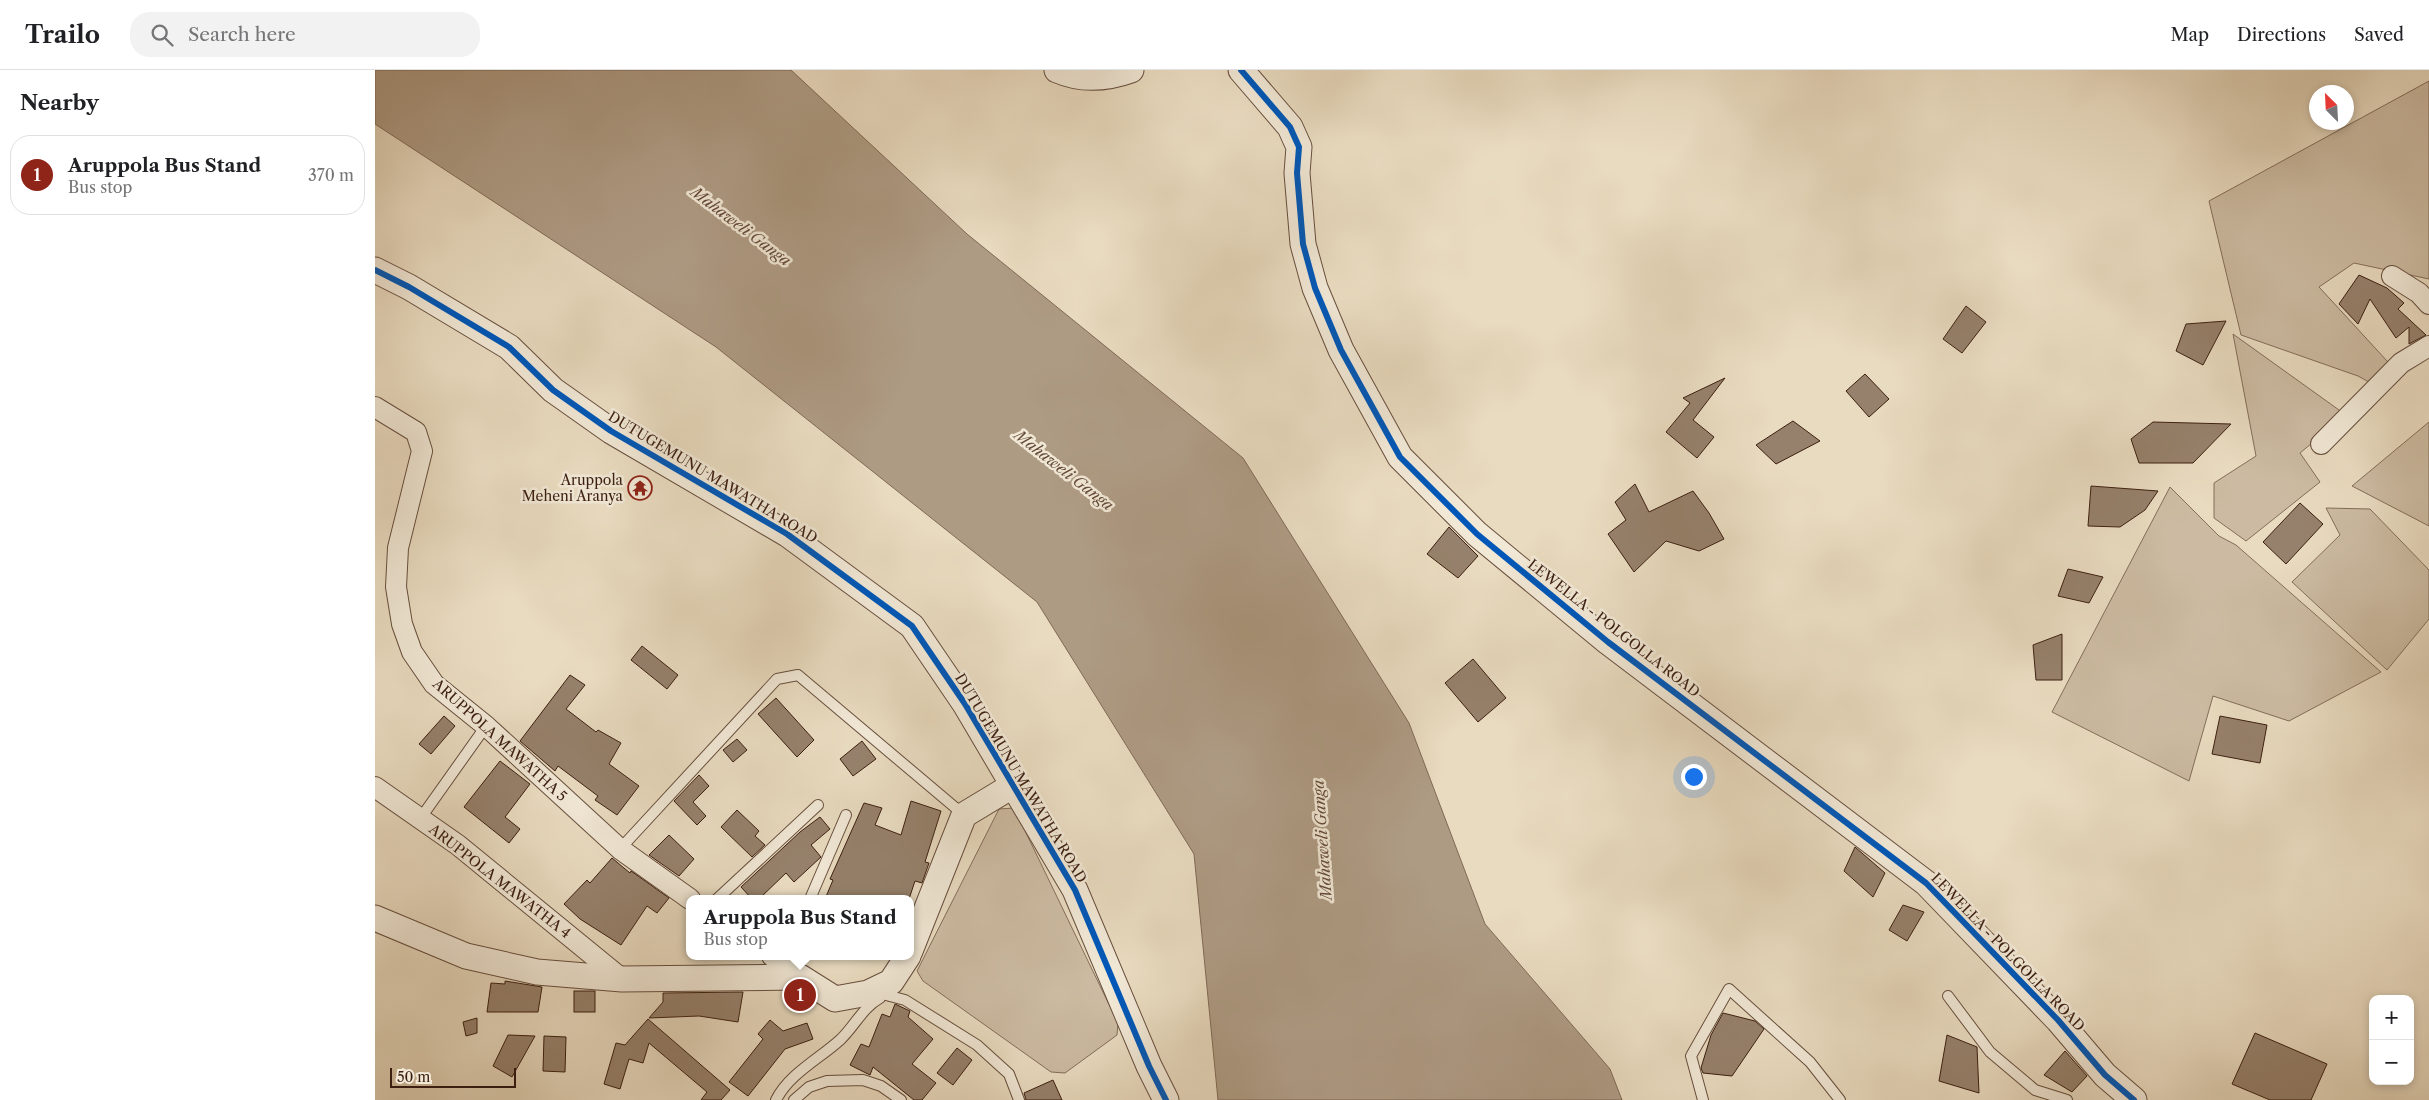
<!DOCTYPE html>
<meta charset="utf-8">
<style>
body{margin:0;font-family:"Libre Caslon Text",serif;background:#f2f2f2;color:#202124}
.controls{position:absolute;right:15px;bottom:15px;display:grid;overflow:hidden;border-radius:10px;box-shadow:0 2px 8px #0003}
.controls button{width:45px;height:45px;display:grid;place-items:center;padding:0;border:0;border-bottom:1px solid #e0e0e0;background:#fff;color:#202124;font:25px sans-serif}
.compass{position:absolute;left:1934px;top:15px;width:45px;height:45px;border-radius:50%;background:#fff;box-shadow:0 2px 8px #0003;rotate:336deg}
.scale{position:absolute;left:15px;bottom:12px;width:126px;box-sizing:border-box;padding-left:5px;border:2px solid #3c1f11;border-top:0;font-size:14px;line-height:18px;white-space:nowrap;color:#3c1f11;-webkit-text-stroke:4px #f1e8d6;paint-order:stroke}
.you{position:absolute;left:1318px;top:706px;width:18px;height:18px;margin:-12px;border:4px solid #fff;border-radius:50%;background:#1a73e8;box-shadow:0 0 0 8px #1a73e833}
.badge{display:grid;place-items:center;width:32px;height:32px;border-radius:50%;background:#8f2418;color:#fff;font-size:16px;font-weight:700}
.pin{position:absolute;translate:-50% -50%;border:2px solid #fff;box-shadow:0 1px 5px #0006}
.popup{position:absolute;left:311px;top:825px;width:228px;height:65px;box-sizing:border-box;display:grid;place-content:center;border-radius:10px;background:#fff;filter:drop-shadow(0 1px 4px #0005);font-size:16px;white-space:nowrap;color:#757577}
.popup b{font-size:19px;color:#202124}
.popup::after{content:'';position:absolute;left:50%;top:100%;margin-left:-10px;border:10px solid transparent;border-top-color:#fff}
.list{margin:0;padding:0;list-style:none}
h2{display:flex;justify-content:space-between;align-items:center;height:65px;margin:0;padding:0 20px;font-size:21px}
h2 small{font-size:16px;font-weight:400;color:#757577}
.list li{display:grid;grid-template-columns:32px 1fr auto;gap:15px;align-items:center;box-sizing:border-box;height:80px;margin:0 10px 10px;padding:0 10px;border:1px solid #e0e0e0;border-radius:20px}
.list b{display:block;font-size:19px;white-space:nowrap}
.list p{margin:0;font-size:16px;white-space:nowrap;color:#757577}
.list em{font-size:16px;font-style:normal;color:#757577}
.icon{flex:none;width:28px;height:28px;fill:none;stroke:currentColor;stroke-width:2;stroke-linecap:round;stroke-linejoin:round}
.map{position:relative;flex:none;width:2054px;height:1030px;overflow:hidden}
header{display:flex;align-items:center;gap:30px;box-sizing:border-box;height:70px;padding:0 25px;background:#fff;border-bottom:1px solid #e0e0e0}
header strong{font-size:24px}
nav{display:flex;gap:28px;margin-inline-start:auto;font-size:18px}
.search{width:350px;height:45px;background:#f2f2f2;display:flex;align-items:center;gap:12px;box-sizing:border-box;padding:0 18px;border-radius:20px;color:#757577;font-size:19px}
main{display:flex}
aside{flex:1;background:#fff}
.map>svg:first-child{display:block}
.green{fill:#ccbba2;stroke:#846d5a}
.water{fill:#ae9b84;stroke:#806956}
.building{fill:#96816c;stroke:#3c1f11}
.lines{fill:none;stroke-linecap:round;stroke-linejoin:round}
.service-casing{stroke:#674e3d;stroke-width:12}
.minor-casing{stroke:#674e3d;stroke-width:22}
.tertiary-casing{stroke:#674e3d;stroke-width:27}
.service{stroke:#f1e8d6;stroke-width:10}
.minor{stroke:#f1e8d6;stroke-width:20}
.tertiary{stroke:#f1e8d6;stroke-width:25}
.cycleway-casing{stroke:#f1e8d6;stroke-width:9}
.cycleway{stroke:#0057b8;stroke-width:6}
.labels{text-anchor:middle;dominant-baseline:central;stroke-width:5;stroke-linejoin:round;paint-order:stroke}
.street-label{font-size:14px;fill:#3c1f11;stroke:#f1e8d6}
.poi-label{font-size:14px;fill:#3c1f11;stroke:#f1e8d6;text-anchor:end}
.water-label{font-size:15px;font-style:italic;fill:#644a39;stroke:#f1e8d6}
</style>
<header>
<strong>Trailo</strong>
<div class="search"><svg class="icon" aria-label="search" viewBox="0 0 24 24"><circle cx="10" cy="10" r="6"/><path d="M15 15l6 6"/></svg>Search here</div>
<nav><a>Map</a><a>Directions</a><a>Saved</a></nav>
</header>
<main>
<aside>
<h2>Nearby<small></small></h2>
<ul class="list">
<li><span class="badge">1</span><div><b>Aruppola Bus Stand</b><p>Bus stop</p></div><em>370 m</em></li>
</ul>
</aside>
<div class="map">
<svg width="2054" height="1030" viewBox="0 0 2054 1030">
<rect width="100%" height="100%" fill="#e9dbc0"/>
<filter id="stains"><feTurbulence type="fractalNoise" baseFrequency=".004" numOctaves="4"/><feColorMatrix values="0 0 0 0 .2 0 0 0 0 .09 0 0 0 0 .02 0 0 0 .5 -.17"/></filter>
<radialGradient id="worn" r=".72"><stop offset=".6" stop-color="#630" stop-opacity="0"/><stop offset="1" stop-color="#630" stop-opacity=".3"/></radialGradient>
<g class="green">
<path d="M2054,11V209L1979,193L1944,217L2024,304L2010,321L1983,306L1866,265L1834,131Z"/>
<path d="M1858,264L1971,345L1925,383L1945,412L1871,471L1839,448V413L1881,386Z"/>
<path d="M2054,352V456L1977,416Z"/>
<path d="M1795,417L1844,466L1861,475L2006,602L1914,651L1838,626L1814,711L1677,642Z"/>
<path d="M1951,438L1995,439L2054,500V549L2012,600L1917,512L1965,465Z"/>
<path d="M639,738L743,953L742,965L690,1003L676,1002L548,911L542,901L624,739Z"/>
</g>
<path class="water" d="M0,0H416L592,164L868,388L1034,653L1110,854L1235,999L1247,1030H843L819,784L662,532L341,277L0,54Z"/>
<g class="building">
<path d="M1984,205L2012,218L2029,233L2023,239L2051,265L2034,274V257L2021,268L1995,229L1983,254L1964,234Z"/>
<path d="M1591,236L1611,252L1587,283L1568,269Z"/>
<path d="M1851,251L1828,295L1801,281L1811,254Z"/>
<path d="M1490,304L1514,329L1494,347L1471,321Z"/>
<path d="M1350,308L1318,350L1339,367L1322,388L1291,362L1315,333L1308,328Z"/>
<path d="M1418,351L1445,371L1401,394L1381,375Z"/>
<path d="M1778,352L1856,354L1818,393H1764L1756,369Z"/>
<path d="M1260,414L1274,442L1318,421L1334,443L1349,469L1324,481L1291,471L1259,502L1233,464L1251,450L1240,432Z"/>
<path d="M1716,416L1783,421L1770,440L1745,457L1713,456Z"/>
<path d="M1925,433L1948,454L1911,494L1888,472Z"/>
<path d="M1074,457L1103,486L1083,508L1052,484Z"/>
<path d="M1693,499L1728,507L1714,533L1683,526Z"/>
<path d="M1687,564V610H1661L1658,575Z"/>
<path d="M267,576L303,605L292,619L256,590Z"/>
<path d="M1098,589L1131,628L1103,652L1070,613Z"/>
<path d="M195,605L210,615L191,639L221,662L223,660L246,673L234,694L264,716L242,745L220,730L223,726L183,696L180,701L145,671Z"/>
<path d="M401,628L439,670L422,687L383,644Z"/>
<path d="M69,646L80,656L56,684L44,674Z"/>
<path d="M1845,646L1892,655L1885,693L1837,684Z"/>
<path d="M362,669L372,680L358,692L348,680Z"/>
<path d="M487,671L501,689L478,706L465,689Z"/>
<path d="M125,691L155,714L130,747L145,759L134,773L89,737Z"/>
<path d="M324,705L334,716L318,732L331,746L322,755L299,731Z"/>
<path d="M536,731L566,741L550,792L554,793L547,813L540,811L534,829H450L458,810L455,809L489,733L507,738L500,755L526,765Z"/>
<path d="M362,740L384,761L380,766L390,775L377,787L346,757Z"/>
<path d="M445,747L455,759L436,775L446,787L419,812L411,803L384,829H377L366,817L425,762Z"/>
<path d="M294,765L319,789L304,806L274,785Z"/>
<path d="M1480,777L1510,803L1498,827L1469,801Z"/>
<path d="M237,788L255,803L256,801L294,828L282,843L272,836L246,875L205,849L189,834L212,810L215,813Z"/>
<path d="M1528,835L1549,842L1532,871L1514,860Z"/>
<path d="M130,911L167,917L163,942H112L116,913L130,914Z"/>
<rect x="199" y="921" width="21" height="21"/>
<path d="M368,922L363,952L324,946L274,948L288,932V923Z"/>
<path d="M520,934L535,941L533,947L558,969L537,994L561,1013L547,1030H539L498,997L495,1005L475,995L486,974L494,977L507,944L515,947Z"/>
<path d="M1348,943L1380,951L1389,959L1357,1006L1328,1003L1326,998L1336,965Z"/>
<path d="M102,948V963L91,966L88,952Z"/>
<path d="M273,949L355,1020L346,1030H326L332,1022L274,973L268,993L254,989L245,1019L229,1014L241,973L250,975Z"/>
<path d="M395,950L408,961L432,953L438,969L410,979L373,1026L354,1012L388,969L383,964Z"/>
<path d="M1880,963L1952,994L1936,1030H1895L1857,1014Z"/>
<path d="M133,965L160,966L137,1007L118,996Z"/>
<path d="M1572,965L1602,977L1604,1023L1564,1011Z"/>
<path d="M169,966L191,967L190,1002L168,1001Z"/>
<path d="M582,978L597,990L578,1015L562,1003Z"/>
<path d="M1690,981L1712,1006L1697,1022L1669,1005Z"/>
<path d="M678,1010L687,1030H651L649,1023Z"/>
</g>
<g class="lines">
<g class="service-casing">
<g id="service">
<path d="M45,749L111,656"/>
<path d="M245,779L402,609L423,605L589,745"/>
<path d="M342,829L443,735"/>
<path d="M435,829L471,745"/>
<path d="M511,925L530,930L602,975L634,1004L644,1030"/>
<path d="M1573,926L1615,982L1660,1020L1692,1030"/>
<path d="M401,1030C414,1004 444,989 465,970C479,957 488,937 505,928"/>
<path d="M419,1030L434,1017L452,1011L488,1010L506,1016L526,1030"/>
<path d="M1328,1030L1316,986L1354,919L1435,992L1465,1030"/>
</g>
</g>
<g class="minor-casing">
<g id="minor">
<path d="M2017,206L2044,223L2054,234"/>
<path d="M0,337L41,362L47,381L23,478L21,517L27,554L37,582L59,614L111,656L245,779L315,829"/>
<path d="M1946,374L2026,293L2054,276"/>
<path d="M0,717L83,775L247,909"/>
<path d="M397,886L425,907"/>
</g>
</g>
<g class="tertiary-casing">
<g id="tertiary">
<path d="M682,0C707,11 731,9 756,0"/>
<path d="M866,0L915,57L924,77L922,103L928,174L940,218L966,280L1025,387L1102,464L1233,572L1551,813L1683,950L1730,1005L1759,1030"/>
<path d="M0,200L34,217L134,277L178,320L236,361L412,464L537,556L590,634L700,820L774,996L791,1030"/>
<path d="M0,848L91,886L162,902L247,909L425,907L460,929L493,923L516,912L533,886"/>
<path d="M535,881L589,745L637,716"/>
</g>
</g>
<use href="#service" class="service"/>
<use href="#minor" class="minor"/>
<use href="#tertiary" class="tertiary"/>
<g class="cycleway-casing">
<g id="cycleway">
<path d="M866,0L915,57L924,77L922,103L928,174L940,218L966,280L1025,387L1102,464L1233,572L1551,813L1683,950L1730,1005L1759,1030"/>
<path d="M0,200L34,217L134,277L178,320L236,361L412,464L537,556L590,634L700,820L774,996L791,1030"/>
</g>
</g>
<use href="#cycleway" class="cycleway"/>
</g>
<defs>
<g id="temple-ring" transform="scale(1.25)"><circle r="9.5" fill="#f1e8d6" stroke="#8f2418" stroke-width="1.5"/><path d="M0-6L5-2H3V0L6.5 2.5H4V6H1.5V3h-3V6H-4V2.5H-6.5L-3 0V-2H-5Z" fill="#8f2418"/></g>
</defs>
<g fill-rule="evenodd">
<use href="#temple-ring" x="265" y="418"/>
</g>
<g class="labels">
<g class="street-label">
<text transform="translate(338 407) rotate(31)">DUTUGEMUNU MAWATHA ROAD</text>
<text transform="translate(1239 558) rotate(38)">LEWELLA - POLGOLLA ROAD</text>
<text transform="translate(125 670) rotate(42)">ARUPPOLA MAWATHA 5</text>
<text transform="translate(646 708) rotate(59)">DUTUGEMUNU MAWATHA ROAD</text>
<text transform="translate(125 811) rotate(38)">ARUPPOLA MAWATHA 4</text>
<text transform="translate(1633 882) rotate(46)">LEWELLA - POLGOLLA ROAD</text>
</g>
<g class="poi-label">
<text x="248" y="410">Aruppola<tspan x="248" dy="16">Meheni Aranya</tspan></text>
</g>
<g class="water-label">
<text transform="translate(366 156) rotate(37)">Mahaweli Ganga</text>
<text transform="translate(689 400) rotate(38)">Mahaweli Ganga</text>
<text transform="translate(947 770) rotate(-94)">Mahaweli Ganga</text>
</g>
</g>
<rect width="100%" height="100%" filter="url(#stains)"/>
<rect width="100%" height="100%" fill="url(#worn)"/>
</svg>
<div class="controls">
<button>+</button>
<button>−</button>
</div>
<svg class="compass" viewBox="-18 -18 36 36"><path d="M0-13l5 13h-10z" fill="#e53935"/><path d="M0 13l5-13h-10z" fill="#757577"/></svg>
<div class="scale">50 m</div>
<div class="you"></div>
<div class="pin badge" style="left:425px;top:925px">1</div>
<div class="popup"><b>Aruppola Bus Stand</b>Bus stop</div>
</div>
</main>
